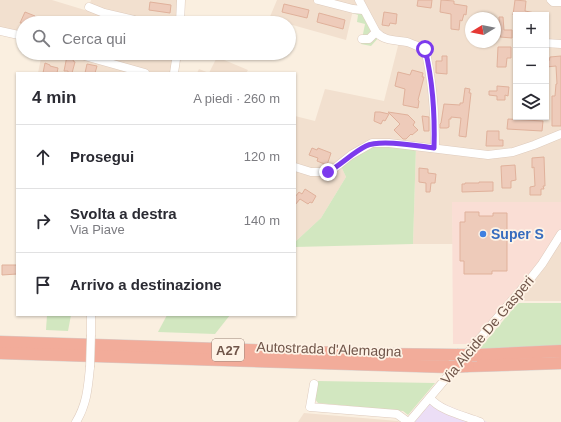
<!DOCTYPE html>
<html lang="it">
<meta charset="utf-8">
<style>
body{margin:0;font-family:Helvetica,sans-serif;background:#f2f2f3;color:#2b2b33}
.controls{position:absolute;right:12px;top:12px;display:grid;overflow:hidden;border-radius:0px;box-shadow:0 1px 3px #0004}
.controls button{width:36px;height:36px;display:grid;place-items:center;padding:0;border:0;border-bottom:1px solid #e1e1e2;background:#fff;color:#2b2b33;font:20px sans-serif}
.compass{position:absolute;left:465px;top:12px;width:36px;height:36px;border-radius:50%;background:#fff;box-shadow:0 1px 3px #0004;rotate:260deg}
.stop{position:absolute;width:12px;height:12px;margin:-9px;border:3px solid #7c3aed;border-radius:50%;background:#fff}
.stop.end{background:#7c3aed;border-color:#fff;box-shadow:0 1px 4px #0008}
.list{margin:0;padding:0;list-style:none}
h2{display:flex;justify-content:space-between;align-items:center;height:52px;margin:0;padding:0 16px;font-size:17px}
h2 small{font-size:13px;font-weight:400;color:#7c7c81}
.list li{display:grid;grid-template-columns:26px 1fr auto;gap:12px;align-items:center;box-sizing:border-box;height:64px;padding:0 16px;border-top:1px solid #e1e1e2}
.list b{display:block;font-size:15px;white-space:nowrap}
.list p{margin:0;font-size:13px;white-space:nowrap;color:#7c7c81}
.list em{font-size:13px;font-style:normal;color:#7c7c81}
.icon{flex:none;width:22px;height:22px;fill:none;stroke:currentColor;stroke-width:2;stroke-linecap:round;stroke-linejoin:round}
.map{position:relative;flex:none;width:561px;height:422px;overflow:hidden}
.search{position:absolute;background:#fff;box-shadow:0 1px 3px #0004;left:16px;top:16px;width:280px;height:44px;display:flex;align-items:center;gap:10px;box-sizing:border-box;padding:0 14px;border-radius:22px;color:#7c7c81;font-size:15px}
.panel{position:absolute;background:#fff;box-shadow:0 1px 3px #0004;left:16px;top:72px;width:280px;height:244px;border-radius:0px}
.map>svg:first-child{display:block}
.residential{fill:#f2e0cf;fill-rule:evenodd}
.commercial{fill:#faded5}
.education{fill:#ecdef6}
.green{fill:#d2e7c0}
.building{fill:#eecbba;stroke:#e0b19b}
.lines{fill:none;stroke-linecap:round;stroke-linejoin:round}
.minor-casing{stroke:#decbbd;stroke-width:9}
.highway-casing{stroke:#d7cfcc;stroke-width:13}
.minor{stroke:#fff;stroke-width:8}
.highway{stroke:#f2ac9a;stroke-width:12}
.minor-bridge-casing{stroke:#decbbd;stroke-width:9;stroke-linecap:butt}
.highway-bridge-casing{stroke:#d7cfcc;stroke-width:13;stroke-linecap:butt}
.minor-bridge{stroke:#fff;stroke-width:8}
.highway-bridge{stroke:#f2ac9a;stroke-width:12}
.route{stroke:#7c3aed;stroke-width:5}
.shop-dot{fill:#3f7fe0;stroke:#fef3e6;stroke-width:1.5}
.labels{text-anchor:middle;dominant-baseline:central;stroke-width:3.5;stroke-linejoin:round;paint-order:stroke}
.shield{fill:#fef3e6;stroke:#9b8478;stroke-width:1}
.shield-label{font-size:13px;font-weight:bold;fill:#705549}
.shop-label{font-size:14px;font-weight:bold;fill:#366cbe;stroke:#fef3e6;text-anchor:start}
.street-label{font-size:14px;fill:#705549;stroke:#fef3e6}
</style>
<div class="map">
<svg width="561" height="422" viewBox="0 0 561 422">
<rect width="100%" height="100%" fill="#faefe0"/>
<g class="residential">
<path d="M0,0H52L88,11L91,0H181L180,23H23V36L0,31Z"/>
<path d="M277,0H561V202H452L453,244H413L416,146L340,164L346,177L321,218L295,242V116L315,121L325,89L384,101L399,42L384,38L363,10H353L346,40L289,24V23L269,19ZM516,15H546V117H516ZM471,18H495V42H471Z"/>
<path d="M42,53H177L174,73H38Z"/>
<path d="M217,57L248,70L246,73H197L199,69L209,73Z"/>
<path d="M561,234V301H511Z"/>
<path d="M304,413L398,421L399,422H298Z"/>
</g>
<path class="commercial" d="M452,202H561V234L475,344H453Z"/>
<path class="education" d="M430,398L487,422H414Z"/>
<g class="green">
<path d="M353,9L363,10L380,36L371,46L361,44L365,24L357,22L358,15L352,13Z"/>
<path d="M368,145L416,146L413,244L295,247V242L321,218L346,177L340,164Z"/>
<path d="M518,303H561V347L487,350L480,348Z"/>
<path d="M47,315H71L68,331L46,330Z"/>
<path d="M167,315H230L215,334L158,332Z"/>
<path d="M318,381L435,383L408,415L403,411L318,403L315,399Z"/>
</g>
<g class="building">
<path d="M418,0H432L431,8L417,6Z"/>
<path d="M441,0L454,1V4L467,6L466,15L464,14L462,21L460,20L459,30L451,29V14L440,12Z"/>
<path d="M515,0L526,1L525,11L535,13V15H513Z"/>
<path d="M150,2L171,5L170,13L149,10Z"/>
<path d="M284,4L309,10L307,18L282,12Z"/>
<path d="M25,12L35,16L33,23H20Z"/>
<path d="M384,12L397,14L396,24L390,23L389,26L382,25Z"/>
<path d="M319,13L345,20L343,29L317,22Z"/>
<path d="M499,17H503L504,30H512V38L500,37Z"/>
<path d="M498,47H511V58H507L506,67H497Z"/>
<path d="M67,56L74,59L73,61L75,62L72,73H68V71H64Z"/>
<path d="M442,56H447V74L436,73V61H442Z"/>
<path d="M561,56V126H552V96H555L556,84H557L556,66L546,67V61H549L550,57Z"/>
<path d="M45,63L50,65V66L58,68L57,73H43Z"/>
<path d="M87,64L97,66L95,73H85Z"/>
<path d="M412,70L423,73L422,77H424L418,100L419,101L418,108L403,105L405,89L395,86L398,72L410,75Z"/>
<path d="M497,86L509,87L508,96L505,95V100H497V96L489,95V91H497Z"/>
<path d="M465,88L470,89L469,93H471L466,137L459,136L461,118L451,117V119H449V127L447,128H440V124L441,123L444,104L460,105V103H463Z"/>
<path d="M375,112H380L389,114L385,121L383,120L381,124L374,121Z"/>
<path d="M388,112L408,115L415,122L413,125L418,130L412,135L411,134L406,139H403L394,130L400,124Z"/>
<path d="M422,116L429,117V131H424Z"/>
<path d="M508,119L543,121L542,131L507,129Z"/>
<path d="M487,131H499V140H503V146H486Z"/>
<path d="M312,148L317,150L318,148L331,153L327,165L317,161L318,158L309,155Z"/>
<path d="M544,157L545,186H543L544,189H541V195H530V187L535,186L534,167L532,168V158Z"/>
<path d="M515,165L516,180L511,181V188H502L501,166Z"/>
<path d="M419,168L428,169V173L436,174L435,183H431L430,192H426V183L419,182Z"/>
<path d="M479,182H493V191L462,192V184H465V183H479Z"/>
<path d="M305,189L316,196L312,203L310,202L308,204L300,199L295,205V197L299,192L302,194Z"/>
<path d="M465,212H479V216H493V213H507V271H492V274H464V261H460V222H465Z"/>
<path d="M2,265H17V274L2,275Z"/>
</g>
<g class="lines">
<g class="minor-casing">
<g id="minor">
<path d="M318,0L353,9L363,10"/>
<path d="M359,0L376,32C384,41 395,40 407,42C413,44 419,47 425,49C433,82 435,115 435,148"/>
<path d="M551,0L553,2H561"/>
<path d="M89,7L104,13L134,20"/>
<path d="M180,23L181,0"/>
<path d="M0,31L23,36"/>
<path d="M362,39H369L376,32"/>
<path d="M546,43L561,44"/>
<path d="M74,53L145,73"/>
<path d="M174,73L177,53"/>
<path d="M295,167L311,172H327L336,167L351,155L372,143H389L488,155L513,152L534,145L561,134"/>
<path d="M91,335V315"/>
<path d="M314,384L310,407L397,414L408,422"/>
<path d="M430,398C440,411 465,416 480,422"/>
<path d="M76,422C87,404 88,387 90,367"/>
<path d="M409,422L531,278L542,264L561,234"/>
</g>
</g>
<g class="highway-casing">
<g id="highway">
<path d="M0,342L371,354L457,355"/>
<path d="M0,353L449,367"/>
<path d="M477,355L561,351"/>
<path d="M468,366L561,363"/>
</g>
</g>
<use href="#minor" class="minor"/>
<use href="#highway" class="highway"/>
<g class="minor-bridge-casing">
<path id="minor-bridge" d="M90,367L91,335"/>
</g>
<g class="highway-bridge-casing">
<g id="highway-bridge">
<path d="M457,355H477"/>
<path d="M449,367L468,366"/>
</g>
</g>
<use href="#minor-bridge" class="minor-bridge"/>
<use href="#highway-bridge" class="highway-bridge"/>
</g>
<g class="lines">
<path class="route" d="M328,172C342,164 352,153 366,146C380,139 418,146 434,148C435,115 433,82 425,49"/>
</g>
<circle class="shop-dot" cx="483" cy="234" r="4"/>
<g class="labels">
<rect class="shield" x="212" y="339" width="32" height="22" rx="3"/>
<g class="shield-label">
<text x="228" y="350">A27</text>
</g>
<g class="shop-label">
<text x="491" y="234">Super S</text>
</g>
<g class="street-label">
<text transform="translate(487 330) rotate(-50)">Via Alcide De Gasperi</text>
<text transform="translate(329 349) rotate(2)">Autostrada d'Alemagna</text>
</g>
</g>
</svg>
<div class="controls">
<button>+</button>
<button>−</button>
<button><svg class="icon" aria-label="layers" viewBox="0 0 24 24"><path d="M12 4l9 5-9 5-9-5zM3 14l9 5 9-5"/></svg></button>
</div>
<svg class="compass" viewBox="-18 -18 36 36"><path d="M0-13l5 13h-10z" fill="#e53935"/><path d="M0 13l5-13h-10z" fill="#7c7c81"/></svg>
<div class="stop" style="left:425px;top:49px"></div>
<div class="stop end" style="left:328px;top:172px"></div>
<div class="search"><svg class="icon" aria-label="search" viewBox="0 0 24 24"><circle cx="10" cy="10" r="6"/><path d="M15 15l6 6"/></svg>Cerca qui</div>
<section class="panel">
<h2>4 min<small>A piedi · 260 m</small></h2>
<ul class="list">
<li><svg class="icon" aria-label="ahead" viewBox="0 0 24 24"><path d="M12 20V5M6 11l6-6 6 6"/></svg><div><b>Prosegui</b></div><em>120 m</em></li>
<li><svg class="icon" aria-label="right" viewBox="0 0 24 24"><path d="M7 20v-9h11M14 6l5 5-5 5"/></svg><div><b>Svolta a destra</b><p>Via Piave</p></div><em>140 m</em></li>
<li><svg class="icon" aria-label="arrive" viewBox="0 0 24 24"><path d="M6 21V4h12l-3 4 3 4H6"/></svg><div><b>Arrivo a destinazione</b></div></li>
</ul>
</section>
</div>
